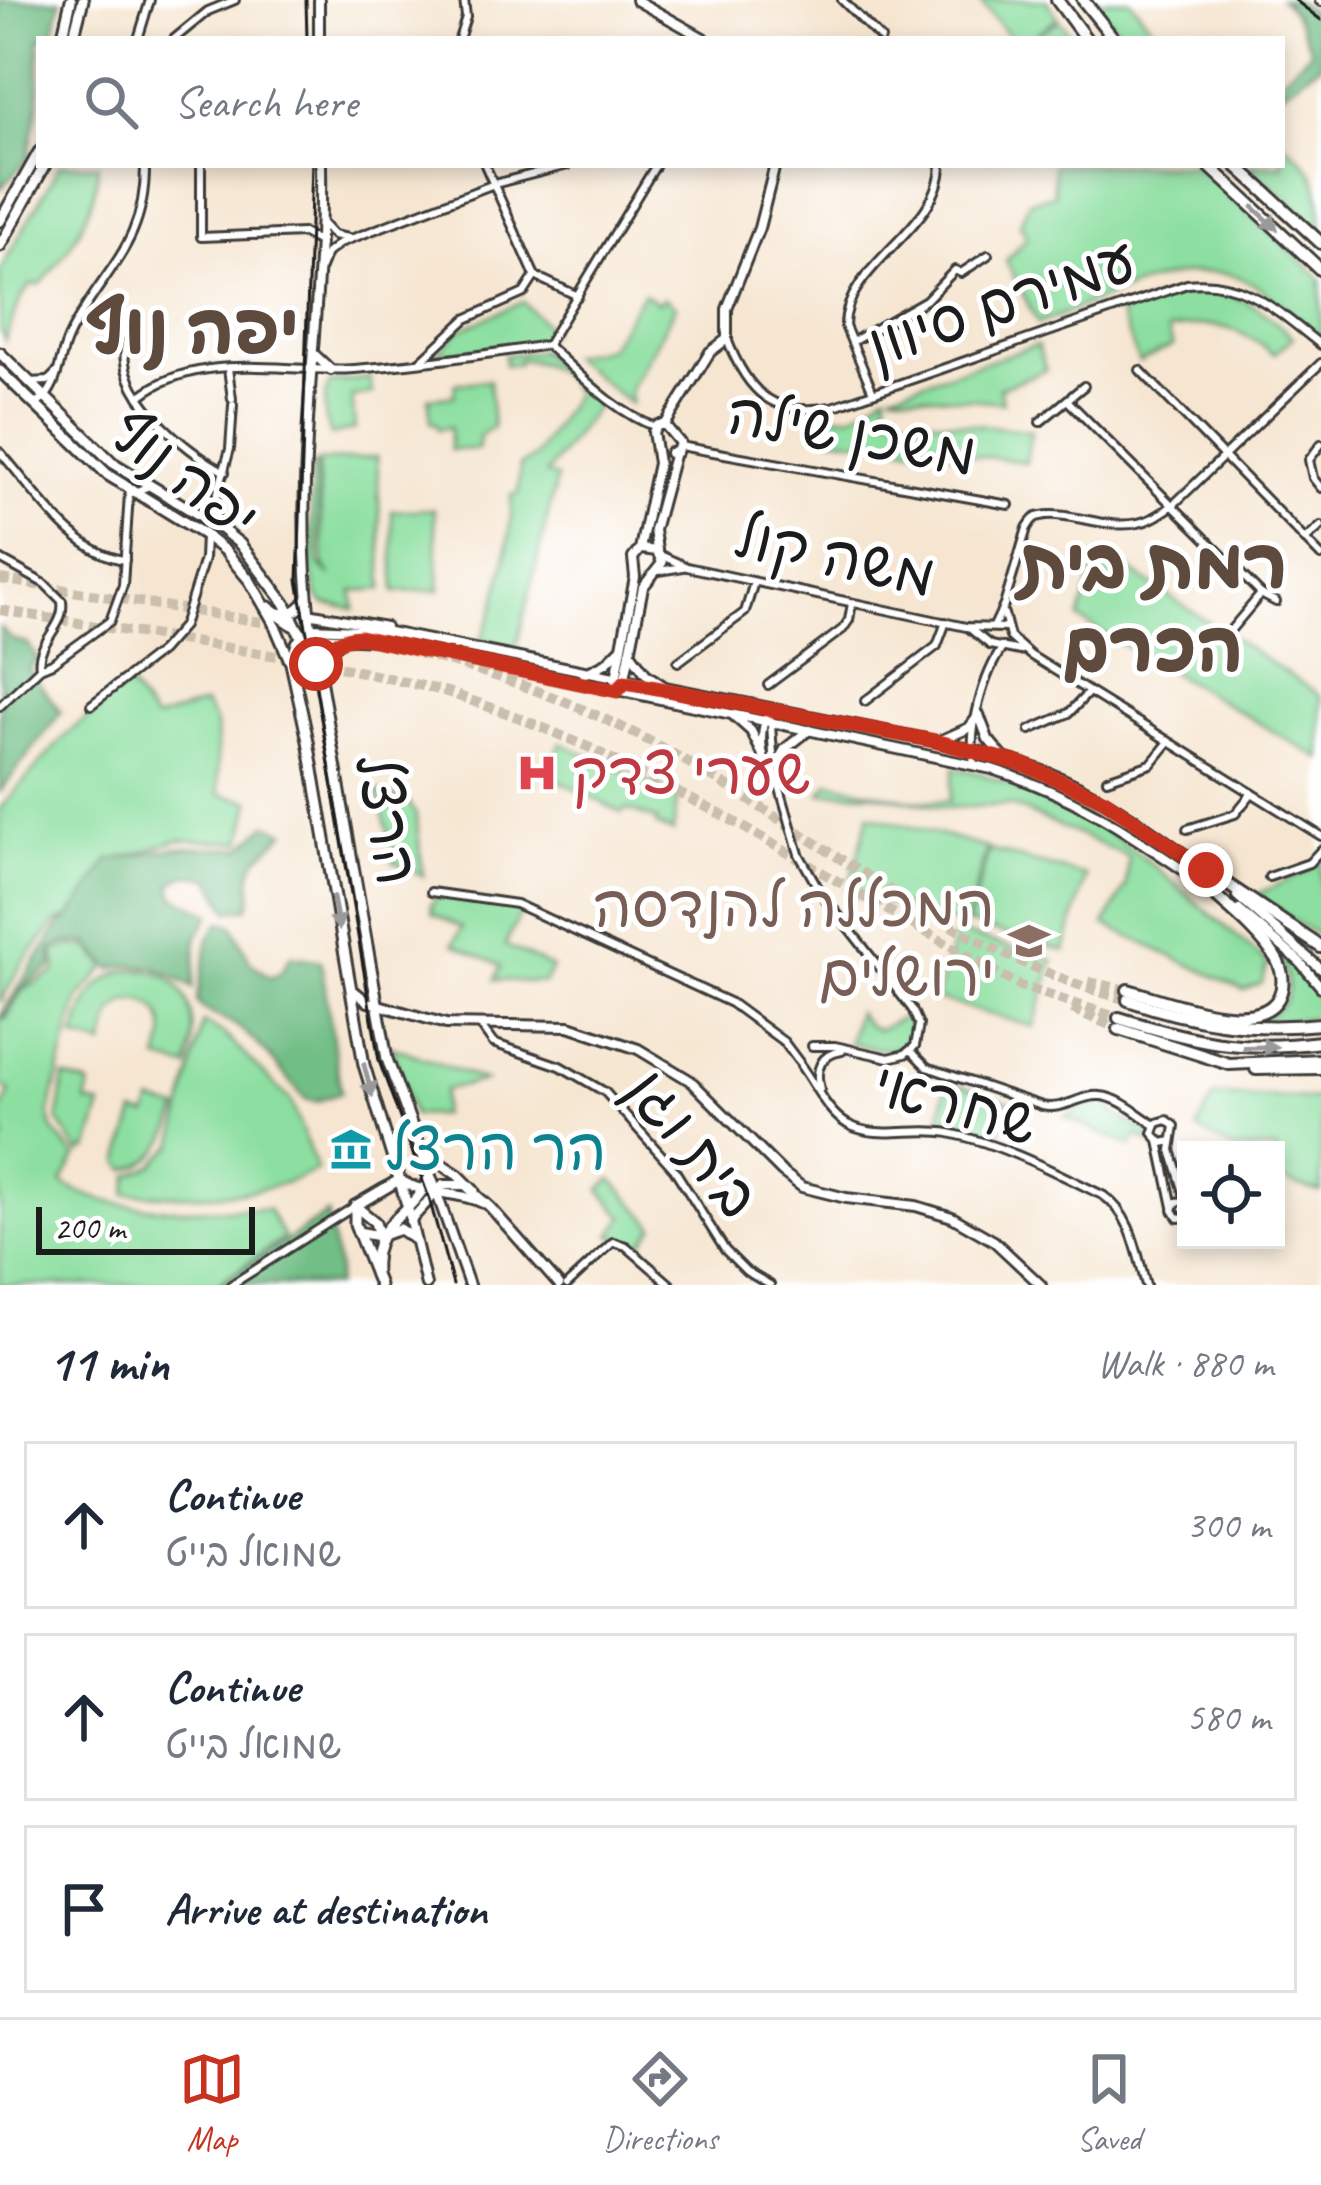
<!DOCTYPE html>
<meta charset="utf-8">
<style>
body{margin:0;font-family:Caveat,"Playpen Sans Hebrew",sans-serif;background:#f2f2f3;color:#1f2937}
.controls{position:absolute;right:36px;bottom:36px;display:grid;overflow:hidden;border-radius:0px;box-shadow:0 6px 18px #0003}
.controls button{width:108px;height:108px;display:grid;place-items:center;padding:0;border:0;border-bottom:3px solid #e0e1e3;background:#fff;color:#1f2937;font:60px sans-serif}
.scale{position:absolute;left:36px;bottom:30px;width:219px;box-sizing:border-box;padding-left:12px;border:6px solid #1c1c1c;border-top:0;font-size:33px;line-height:42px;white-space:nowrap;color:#1c1c1c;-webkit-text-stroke:9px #fff;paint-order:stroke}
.stop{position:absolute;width:36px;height:36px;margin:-27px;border:9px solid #c8321e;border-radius:50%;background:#fff}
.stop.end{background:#c8321e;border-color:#fff;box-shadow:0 3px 12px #0008}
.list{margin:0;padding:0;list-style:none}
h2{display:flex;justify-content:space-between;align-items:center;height:156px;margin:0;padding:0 48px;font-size:51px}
h2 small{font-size:39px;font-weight:400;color:#747a83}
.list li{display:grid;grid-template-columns:78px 1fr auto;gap:36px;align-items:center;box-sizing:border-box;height:168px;margin:0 24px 24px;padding:0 24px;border:3px solid #e0e1e3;border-radius:0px}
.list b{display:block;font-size:45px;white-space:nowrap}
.list p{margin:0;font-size:39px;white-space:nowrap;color:#747a83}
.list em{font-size:39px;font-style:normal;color:#747a83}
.icon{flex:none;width:66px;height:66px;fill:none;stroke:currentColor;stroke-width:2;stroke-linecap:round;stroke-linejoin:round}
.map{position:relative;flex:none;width:1321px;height:1285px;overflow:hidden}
.search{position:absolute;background:#fff;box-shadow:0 6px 18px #0003;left:36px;right:36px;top:36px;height:132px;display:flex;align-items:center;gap:30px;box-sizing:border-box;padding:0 42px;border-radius:0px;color:#747a83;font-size:45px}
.sheet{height:732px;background:#fff}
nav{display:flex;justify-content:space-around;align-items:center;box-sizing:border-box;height:168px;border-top:3px solid #e0e1e3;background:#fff;font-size:33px;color:#747a83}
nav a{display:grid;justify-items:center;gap:6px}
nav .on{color:#c8321e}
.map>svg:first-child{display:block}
.green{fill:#8cdfa0;stroke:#547e5e;stroke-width:3}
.forest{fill:#71be86;stroke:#466d51;stroke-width:3}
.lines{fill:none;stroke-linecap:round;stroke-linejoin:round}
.highway-tunnel{stroke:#cabead;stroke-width:10;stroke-dasharray:10 5;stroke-linecap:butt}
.street-casing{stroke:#3d3a37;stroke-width:12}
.secondary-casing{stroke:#3d3a37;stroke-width:14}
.primary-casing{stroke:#3d3a37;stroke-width:15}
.highway-casing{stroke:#3d3a37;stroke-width:16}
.street{stroke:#fff;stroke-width:6}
.secondary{stroke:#fff;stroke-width:8}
.primary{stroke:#fff;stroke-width:9}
.highway{stroke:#fff;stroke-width:10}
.tram{stroke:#1c1c1c;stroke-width:3}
.oneway{fill:#999}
.route{stroke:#c8321e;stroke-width:15}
.labels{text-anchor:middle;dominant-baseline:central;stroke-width:10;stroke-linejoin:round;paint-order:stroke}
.street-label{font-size:60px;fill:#1c1c1c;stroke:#fff}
.health-label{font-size:60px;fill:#be3a42;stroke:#fff;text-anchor:start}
.education-label{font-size:60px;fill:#785e54;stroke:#fff;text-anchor:end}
.culture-label{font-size:60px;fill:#0d838f;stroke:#fff;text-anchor:start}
.district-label{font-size:72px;font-weight:bold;fill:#5e4b3e;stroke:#fff}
</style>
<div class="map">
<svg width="1321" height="1285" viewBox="0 0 1321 1285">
<rect width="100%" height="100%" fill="#fff"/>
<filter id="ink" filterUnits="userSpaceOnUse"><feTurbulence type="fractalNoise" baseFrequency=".00833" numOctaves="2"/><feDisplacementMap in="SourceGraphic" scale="24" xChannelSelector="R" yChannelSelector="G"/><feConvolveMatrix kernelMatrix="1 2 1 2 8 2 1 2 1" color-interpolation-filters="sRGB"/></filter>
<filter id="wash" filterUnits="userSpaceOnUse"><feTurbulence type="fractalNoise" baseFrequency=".004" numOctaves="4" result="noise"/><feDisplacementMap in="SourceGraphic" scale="48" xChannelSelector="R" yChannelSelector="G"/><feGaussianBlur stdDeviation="2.7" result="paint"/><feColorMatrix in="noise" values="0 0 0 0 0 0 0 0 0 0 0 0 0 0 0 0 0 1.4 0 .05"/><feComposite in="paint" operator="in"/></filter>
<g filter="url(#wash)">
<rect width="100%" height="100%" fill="#f6e6d1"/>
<g class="green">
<path d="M979,0H1046L1058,17L1033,37L1060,20L1074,39H1011Z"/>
<path d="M1095,0H1130L1162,39H1124Z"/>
<path d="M1282,143C1319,169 1321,187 1321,229L1249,165H1282Z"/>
<path d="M60,165H98C96,212 70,250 40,285H31L21,298L5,340L0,330V270Z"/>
<path d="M1053,165H1197L1321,279V338C1297,319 1273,294 1246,280C1190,253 1093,304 1038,324L1006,261L1027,237L1020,224L1029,201L1054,195Z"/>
<path d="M1205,290C1248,296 1261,309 1293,337L1274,354C1239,327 1211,318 1168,331L1173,346L1139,362L1119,313L1168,296Z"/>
<path d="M643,293L658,303L664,298L676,306L630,390L631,404L569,356L608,348Z"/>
<path d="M523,302L551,331L539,343L436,355L459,330Z"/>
<path d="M1037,345L1046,370L999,388L1003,402L891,392Z"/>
<path d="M540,351L599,403L546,474L557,477L516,649L481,638C499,608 513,529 511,495L518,494L520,466L535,457L575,393C561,370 545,362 519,359L518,364L505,365L504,355Z"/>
<path d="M370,378L372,394L352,397L355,429L331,435C323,424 323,394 330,383Z"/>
<path d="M489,380L493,427L480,436L478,449L450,450V427L438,429L436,423H431L429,398L454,396L455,384Z"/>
<path d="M887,392L886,414L1031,431L1026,462L815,435L816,415L854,414Z"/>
<path d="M377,457L383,589L353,591L355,609L325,604L317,596L311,566L312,465L316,464L319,564L331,576L324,566L318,462Z"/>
<path d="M434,509L440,590L395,592L392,511Z"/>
<path d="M1096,562L1120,564L1321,696V759L1079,619Z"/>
<path d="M127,683L154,720L204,704L216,723L219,794L251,801L242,842L178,840L114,861L80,914L56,922L21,965L0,1003V808L65,736Z"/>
<path d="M561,743L678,795L673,832L656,825L657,820L626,809L622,813L548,775Z"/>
<path d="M954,768L979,773L1084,813L1149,862L1268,963L1262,983L1244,990L1105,925L1126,885L1129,857L1010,805L946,808L870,793H821L829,782L915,801H950Z"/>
<path d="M376,791L408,801L416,814L423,876L392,861L395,855Z"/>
<path d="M869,815L987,848L965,926L847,893Z"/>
<path d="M989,850L1086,876L1065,951L968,924Z"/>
<path d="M1321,859V936L1299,925L1257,894L1308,871Z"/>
<path d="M438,896L503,905L522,911L505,945L552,968L544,983L495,980L501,966L453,944L462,928L432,913L431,904Z"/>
<path d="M956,932L1054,960L1034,1027L936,999Z"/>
<path d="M1270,943C1294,964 1321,983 1321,1018L1255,1022C1302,1003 1291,978 1270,943Z"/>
<path d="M68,946L88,947L106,967L78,999L49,1113L52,1129L76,1157L62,1183C117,1218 204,1207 268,1209L284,1238L215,1285H0V1144L5,1140L0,1115L10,1091L0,1085V1018L6,1019L22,991L56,971L54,951Z"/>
<path d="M128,970C191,967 200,1018 188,1068L159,1060C162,1048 167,1035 163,1022C158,1001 132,993 117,1009C108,1018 107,1034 104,1046L75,1038C83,1005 92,980 128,970Z"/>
<path d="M857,1012L867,1025L878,1030L906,1016C931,1062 872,1049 849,1042Z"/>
<path d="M203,1022L224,1034L291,1101L317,1170C257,1200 191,1196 126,1194L129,1176L153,1165L174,1145Z"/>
<path d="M391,1046L485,1081L444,1090L441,1115H413Z"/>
<path d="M64,1077L90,1085L86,1102L102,1106L88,1150L84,1148L80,1154L58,1121Z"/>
<path d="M946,1080L1013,1103L998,1133L941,1117Z"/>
<path d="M1214,1096L1321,1099V1192L1291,1184L1276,1176V1150H1233L1197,1129Z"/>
<path d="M1095,1100L1115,1104L1111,1111L1140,1129L1144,1124L1154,1145L1137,1136L1131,1146L1065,1117Z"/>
<path d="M152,1102L179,1109C169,1139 158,1163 126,1170L120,1162L135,1113L147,1116Z"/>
<path d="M612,1179L655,1226L640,1246L611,1235L624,1217L600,1190Z"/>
</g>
<g class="forest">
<path d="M0,0H61L52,39H39V101L28,159L0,189Z"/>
<path d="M1281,0H1295L1321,18V64L1282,91V78L1311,51C1304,35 1293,8 1281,0Z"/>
<path d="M0,627L11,639L28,644L38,660L28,669L61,712L0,792Z"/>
<path d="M267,824L285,832C276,845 257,854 252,869C247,883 256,894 248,908L229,911L211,879C195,874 182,872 171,885L174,896L211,914L197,936L193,988C166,971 144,958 112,969L89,943L66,942L51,949L52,967C30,980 15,992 4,1017L0,1016L60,924L68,920L109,860L176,848H242Z"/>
<path d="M220,922L233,925L250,962L271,978L282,971L291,956L321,961L341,1093L315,1102L305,1099C284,1075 263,1046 238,1027C224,1017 206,1015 197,1002L209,938Z"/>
<path d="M327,1214L338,1269L336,1285H219Z"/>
</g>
</g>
<g filter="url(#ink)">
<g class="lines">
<g class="highway-tunnel">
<path d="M0,579L352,637"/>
<path d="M0,610L331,665L444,691L515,716L588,747L724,816L1020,986L1119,1018"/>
<path d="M376,642C485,668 592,706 689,763C830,846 967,958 1128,1000"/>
<path d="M1088,982L1128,990"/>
<path d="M1072,1009L1119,1029"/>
</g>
<g class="street-casing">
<g id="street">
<path d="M842,0L881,39"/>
<path d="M138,39L150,0"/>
<path d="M174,39L208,11L235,0"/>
<path d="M459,39L466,17L464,0"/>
<path d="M201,165V237L303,233L319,242"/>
<path d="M485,165L535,276L578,296"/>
<path d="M322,223L333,235L348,238"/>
<path d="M321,268L327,253L340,243L494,184L568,165"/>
<path d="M727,339C748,394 774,417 832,407L1187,284C1244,277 1280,313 1321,345"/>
<path d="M852,342L926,300L955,270L961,273L988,255"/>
<path d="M126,343C113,392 185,451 225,472"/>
<path d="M547,345L656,165"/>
<path d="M547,345C580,374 614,412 656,427"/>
<path d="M421,361L466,319L524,293L535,276"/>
<path d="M228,368L232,399"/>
<path d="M1140,370L1321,556"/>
<path d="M29,382L48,381L55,374"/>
<path d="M873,392L845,326C845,265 940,229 941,165"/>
<path d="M139,397C197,349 285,374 354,369C418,364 483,355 547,345"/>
<path d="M1067,400L1261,594L1276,602"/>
<path d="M32,401L40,402C61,384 58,356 70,334C103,269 146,246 145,165"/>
<path d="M1040,422L1084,386"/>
<path d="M1321,444L1309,460L1313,478L1321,488"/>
<path d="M680,446L1009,505"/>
<path d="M0,452C34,489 73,554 125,560"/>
<path d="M218,524L214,506L230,449L233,405"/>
<path d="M1305,540L1321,526"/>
<path d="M660,555L687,567L966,627L1006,628"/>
<path d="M0,559L45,584L62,601C66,628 35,642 40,668"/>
<path d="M659,571L683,567"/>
<path d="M1004,614L1010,637L1030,655L1321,836"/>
<path d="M994,626L1004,605L1027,528C1031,522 1033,517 1041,516C1066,510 1106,530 1138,523C1151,521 1161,513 1172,506L1321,363"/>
<path d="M969,628L990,645"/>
<path d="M1229,632L1261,594"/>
<path d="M990,645L1020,651"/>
<path d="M678,662L745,612L754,582"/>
<path d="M768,685L843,629L849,620L852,603"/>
<path d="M865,701L937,646L946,622"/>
<path d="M91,705L161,651L183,626L204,559L205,535"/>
<path d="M0,706L40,668L52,663L110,621L123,585L129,494L147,487"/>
<path d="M770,709C755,734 764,761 774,786"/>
<path d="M770,710L774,768L799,854L821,893L912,1009L919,1025L915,1046L905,1054L889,1058L835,1046H812"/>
<path d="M1030,730L1069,713L1089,692"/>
<path d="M974,764C968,730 983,675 1003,647"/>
<path d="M1107,779L1151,764L1168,743"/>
<path d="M1187,829L1235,814L1252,793"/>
<path d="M1269,877L1309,863L1321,850"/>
<path d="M431,892L516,904L731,1003L784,1042L799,1062"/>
<path d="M480,1025L493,1043L560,1066L605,1092L674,1169L725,1250L746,1271L770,1285"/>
<path d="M911,1051L927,1067L1042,1106C1065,1111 1080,1094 1101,1096C1119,1097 1140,1116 1155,1125"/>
<path d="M801,1066C815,1085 827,1112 847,1124C878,1141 916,1126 949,1133C1002,1144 1055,1172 1104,1196C1132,1215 1137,1254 1146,1285"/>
<path d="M820,1089C814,1069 821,1054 842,1051"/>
<path d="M1159,1141L1173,1207"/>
<path d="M1172,1141L1162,1143L1153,1133L1157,1123L1167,1120L1175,1126L1171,1150L1186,1199"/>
<path d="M1186,1201L1176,1202L1173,1210L1178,1218L1186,1217"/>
<path d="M231,1285L355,1206"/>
<path d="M567,1285L613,1242L626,1246L671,1285"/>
</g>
</g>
<g class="secondary-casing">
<g id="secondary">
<path d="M319,0V39"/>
<path d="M636,0L705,39"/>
<path d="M1320,0L1321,1"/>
<path d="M315,355L331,370"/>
<path d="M665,425L680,443L677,452L670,453"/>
<path d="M657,550L654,530L675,452"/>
<path d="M308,613L385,627"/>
<path d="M276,614L309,637L381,640L992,769C1074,794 1129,833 1198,880"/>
<path d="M630,652L646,674L665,687"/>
<path d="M316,660C286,496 324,330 321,165"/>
<path d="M291,662L297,642L311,628L384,631L935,741C978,751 1022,761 1063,779C1115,802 1161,837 1207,871"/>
<path d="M584,674L606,663L620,649"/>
<path d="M624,683L643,587L662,563L657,551L642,549"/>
<path d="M615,684L635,577L633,558L640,549L658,463L653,432L658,425H665L710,352L727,339V309L759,228L775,165"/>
<path d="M979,715L988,739L1003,757"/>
<path d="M734,716L751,731L763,755"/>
<path d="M942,740L969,728L979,715"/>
<path d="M774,768L785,749L809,730"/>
<path d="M1237,896L1321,969"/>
<path d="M1239,910L1300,962L1321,987"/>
<path d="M353,990L368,1002L446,1024L569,1026L638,1049L691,1081L782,1172L802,1187L846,1198L916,1206L952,1217L994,1241L1041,1285"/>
<path d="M401,1181C427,1196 455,1190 483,1203"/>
<path d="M436,1191L469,1285"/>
<path d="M408,1208L426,1285"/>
<path d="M410,1221L443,1185H465L490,1207L559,1285"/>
</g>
</g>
<g class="primary-casing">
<g id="primary">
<path d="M62,39L71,0"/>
<path d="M73,39L83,0"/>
<path d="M0,221L39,152"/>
<path d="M0,246L45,165"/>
<path d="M0,353L113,463L219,527L240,544L285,603L319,673L387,1059L436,1191"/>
<path d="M0,371L108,475L205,535L225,551L250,581L272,619L291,663L308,741L364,1065L408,1208"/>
<path d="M269,607C282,619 297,614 306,600"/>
<path d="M319,668L326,653L345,637"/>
<path d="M421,1151L458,1175L474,1191"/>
<path d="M355,1206V1224L379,1285"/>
<path d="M355,1206L399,1180"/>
<path d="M355,1206L375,1222L379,1236"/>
<path d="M358,1232L379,1236L400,1229L414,1239"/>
<path d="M375,1275C371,1217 411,1221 430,1176"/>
</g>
</g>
<g class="highway-casing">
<g id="highway">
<path d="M1057,0L1086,39"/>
<path d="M1083,0L1114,39"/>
<path d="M1208,165L1321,270"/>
<path d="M1236,165L1321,243"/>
<path d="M1206,870L1321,947"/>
<path d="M1128,990C1162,999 1258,1038 1279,997C1285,984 1283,972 1277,960C1258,929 1223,904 1197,879"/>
<path d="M1128,1000C1194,1023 1251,1031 1321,1024"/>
<path d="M1119,1018C1196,1042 1239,1052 1321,1042"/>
<path d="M1119,1029L1229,1064L1321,1060"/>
<path d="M1256,1069L1321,1068"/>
</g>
</g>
<use href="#street" class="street"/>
<use href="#secondary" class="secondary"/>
<use href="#primary" class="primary"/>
<use href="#highway" class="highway"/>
<g class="tram">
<path d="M306,0L307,39"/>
<path d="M1295,0L1321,20"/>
<path d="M312,165L298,580L379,1061L429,1198L453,1285"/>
</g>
</g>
<defs><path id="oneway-solid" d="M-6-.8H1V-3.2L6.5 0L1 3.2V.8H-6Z" transform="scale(3)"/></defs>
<g class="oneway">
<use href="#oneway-solid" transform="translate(1265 218) rotate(43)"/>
<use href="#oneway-solid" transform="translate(336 913) rotate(79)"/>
<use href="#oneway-solid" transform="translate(1260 1047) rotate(-1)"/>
<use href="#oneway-solid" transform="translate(368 1080) rotate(75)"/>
</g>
</g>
<g class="lines" filter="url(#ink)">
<path class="route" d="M316,664L319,673C322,651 337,637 360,637L617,691L625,682L935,741L1025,765L1104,800L1206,870"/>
</g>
<defs>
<g id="hospital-bare" transform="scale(3.24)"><path d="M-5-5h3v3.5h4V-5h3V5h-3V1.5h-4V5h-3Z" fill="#e0444e" stroke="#fff" stroke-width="2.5" paint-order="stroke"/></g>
<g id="university-bare" transform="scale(3.24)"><path d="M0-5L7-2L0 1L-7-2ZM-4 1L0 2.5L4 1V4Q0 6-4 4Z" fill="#8d6e63" stroke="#fff" stroke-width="2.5" paint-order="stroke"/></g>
<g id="museum-bare" transform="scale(3.24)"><path d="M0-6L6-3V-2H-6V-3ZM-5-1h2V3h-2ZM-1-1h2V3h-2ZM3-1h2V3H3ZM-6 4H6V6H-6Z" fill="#0f9aa8" stroke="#fff" stroke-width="2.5" paint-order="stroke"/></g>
</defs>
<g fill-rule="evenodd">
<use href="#hospital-bare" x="537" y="773"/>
<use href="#university-bare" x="1029" y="941"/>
<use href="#museum-bare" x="351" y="1149"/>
</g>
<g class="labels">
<g class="street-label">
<text transform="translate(1001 303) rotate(-19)">עמירם סיוון</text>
<text transform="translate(852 434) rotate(10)">משכן שילה</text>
<text transform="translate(184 475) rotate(38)">יפה נוף</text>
<text transform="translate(835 556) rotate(12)">משה קול</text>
<text transform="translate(387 819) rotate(80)">הרצל</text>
<text transform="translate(955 1104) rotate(15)">שחראי</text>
<text transform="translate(693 1143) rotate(51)">בית וגן</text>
</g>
<g class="health-label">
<text x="571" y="773">שערי צדק</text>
</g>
<g class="education-label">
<text x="995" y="906">המכללה להנדסה<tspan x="995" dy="69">ירושלים</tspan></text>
</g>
<g class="culture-label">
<text x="385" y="1149">הר הרצל</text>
</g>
<g class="district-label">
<text x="192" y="329">יפה נוף</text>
<text x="1153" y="564">רמת בית<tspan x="1153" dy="83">הכרם</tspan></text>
</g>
</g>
</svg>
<div class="controls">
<button><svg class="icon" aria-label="locate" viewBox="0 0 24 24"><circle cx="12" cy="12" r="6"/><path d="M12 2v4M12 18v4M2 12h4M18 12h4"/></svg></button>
</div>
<div class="scale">200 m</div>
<div class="stop" style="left:316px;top:664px"></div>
<div class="stop end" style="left:1206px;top:870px"></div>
<div class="search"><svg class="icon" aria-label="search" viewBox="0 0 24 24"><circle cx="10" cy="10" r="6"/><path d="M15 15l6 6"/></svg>Search here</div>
</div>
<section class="sheet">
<h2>11 min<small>Walk · 880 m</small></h2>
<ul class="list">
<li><svg class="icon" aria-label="ahead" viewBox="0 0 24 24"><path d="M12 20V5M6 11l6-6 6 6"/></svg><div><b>Continue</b><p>שמואל בייט</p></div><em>300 m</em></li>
<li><svg class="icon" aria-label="ahead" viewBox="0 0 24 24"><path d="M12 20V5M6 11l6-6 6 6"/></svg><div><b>Continue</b><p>שמואל בייט</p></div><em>580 m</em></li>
<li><svg class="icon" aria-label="arrive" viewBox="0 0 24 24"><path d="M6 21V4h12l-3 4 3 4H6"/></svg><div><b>Arrive at destination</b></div></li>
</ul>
</section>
<nav>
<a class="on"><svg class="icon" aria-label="map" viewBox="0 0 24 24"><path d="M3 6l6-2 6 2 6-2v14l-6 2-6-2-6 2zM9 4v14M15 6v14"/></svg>Map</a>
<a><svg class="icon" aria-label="directions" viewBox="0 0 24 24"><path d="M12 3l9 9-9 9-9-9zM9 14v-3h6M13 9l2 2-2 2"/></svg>Directions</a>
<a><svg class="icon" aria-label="saved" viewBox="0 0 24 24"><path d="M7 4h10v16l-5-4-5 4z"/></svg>Saved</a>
</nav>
